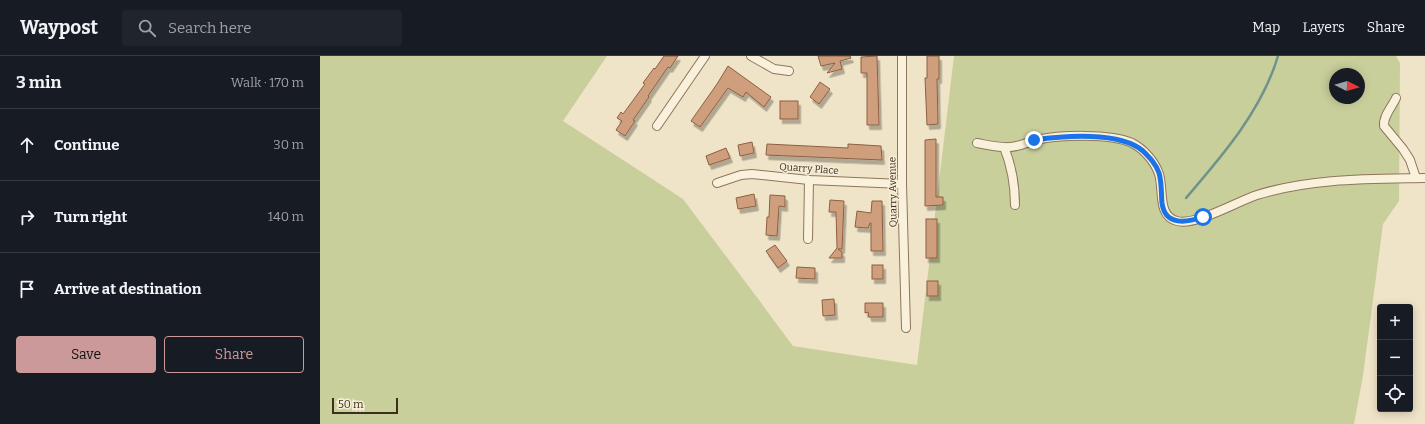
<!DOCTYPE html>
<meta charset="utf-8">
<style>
body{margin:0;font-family:Bitter,serif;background:#20242c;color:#f1f3f6}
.controls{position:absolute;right:12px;bottom:12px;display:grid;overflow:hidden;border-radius:4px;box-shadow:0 2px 10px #0003}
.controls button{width:36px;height:36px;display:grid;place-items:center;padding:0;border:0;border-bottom:1px solid #363941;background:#171b24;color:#f1f3f6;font:20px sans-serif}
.compass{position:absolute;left:1009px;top:12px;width:36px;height:36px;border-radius:50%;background:#171b24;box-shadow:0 2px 10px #0003;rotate:95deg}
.scale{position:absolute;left:12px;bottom:10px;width:66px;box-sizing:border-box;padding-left:4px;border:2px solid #3d2e20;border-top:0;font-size:11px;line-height:14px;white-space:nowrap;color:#3d2e20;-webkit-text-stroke:3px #f7eed8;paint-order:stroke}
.stop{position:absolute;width:12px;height:12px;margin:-9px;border:3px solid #1a73e8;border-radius:50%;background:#fff}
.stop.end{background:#1a73e8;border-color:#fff;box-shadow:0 1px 4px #0008}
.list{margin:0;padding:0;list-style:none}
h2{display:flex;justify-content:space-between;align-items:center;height:52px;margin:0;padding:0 16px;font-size:17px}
h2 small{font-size:13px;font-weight:400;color:#9ea1a6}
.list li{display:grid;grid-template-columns:26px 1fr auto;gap:12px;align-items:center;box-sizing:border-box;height:72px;padding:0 16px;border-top:1px solid #363941}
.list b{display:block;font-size:15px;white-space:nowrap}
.list em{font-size:13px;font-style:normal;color:#9ea1a6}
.actions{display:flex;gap:8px;padding:12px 16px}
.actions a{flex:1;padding:9px 0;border:1px solid #cc999b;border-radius:4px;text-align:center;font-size:14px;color:#cc999b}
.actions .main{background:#cc999b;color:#111}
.icon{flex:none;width:22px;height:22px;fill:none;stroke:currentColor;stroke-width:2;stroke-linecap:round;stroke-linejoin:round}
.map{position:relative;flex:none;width:1105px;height:368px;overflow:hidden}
header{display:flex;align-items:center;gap:24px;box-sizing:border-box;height:56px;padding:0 20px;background:#171b24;border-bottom:1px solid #363941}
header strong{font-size:19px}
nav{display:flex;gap:22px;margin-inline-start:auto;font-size:14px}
.search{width:280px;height:36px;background:#20242c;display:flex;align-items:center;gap:10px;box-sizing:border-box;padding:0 14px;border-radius:4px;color:#9ea1a6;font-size:15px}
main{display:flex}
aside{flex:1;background:#171b24}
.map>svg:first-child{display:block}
.green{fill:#c9cf9b;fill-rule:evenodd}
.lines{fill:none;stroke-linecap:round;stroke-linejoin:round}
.stream{stroke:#6f938a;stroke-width:2.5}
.building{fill:#cf9f7d;stroke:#8d5f41;filter:url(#shadow)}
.street-casing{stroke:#8d765c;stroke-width:10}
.street{stroke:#faf1dc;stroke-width:8}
.route{stroke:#1a73e8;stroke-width:5}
.labels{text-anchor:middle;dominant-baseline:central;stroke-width:3;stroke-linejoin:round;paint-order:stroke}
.street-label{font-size:10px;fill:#3d2e20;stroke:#f7eed8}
</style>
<header>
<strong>Waypost</strong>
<div class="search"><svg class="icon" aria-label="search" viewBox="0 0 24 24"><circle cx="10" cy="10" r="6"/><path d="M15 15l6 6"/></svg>Search here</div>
<nav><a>Map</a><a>Layers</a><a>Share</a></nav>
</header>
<main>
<aside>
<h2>3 min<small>Walk · 170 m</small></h2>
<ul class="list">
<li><svg class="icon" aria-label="ahead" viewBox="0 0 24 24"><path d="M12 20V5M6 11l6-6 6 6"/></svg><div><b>Continue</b></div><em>30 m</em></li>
<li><svg class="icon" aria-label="right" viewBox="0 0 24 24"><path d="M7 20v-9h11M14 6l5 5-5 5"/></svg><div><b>Turn right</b></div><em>140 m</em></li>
<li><svg class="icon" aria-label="arrive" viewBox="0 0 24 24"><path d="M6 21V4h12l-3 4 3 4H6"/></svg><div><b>Arrive at destination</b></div></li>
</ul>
<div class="actions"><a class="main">Save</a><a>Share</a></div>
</aside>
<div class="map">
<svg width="1105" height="368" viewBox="0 0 1105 368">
<defs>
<filter id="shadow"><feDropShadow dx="2.5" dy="4.5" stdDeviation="0" flood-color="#0004"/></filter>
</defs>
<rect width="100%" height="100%" fill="#f0e4c8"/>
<path class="green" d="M0,0H287L243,65L363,143L433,236L473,290L597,309L634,0H1076L1080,7L1079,145L1063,168L1043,320L1034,368H0ZM1015,18H1039V42H1015Z"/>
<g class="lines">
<path class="stream" d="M866,142C903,99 942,54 958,0"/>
</g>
<g class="building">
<path d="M344,0H358L350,12L348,11L328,40L329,41L313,64L315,65L305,80L296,74L302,65L297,62L301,56L303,58L325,28L323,27L334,12L335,13Z"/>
<path d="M498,0H530L531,2L520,5L522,13L507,17L515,7L501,10Z"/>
<path d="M557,0L559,69H547V17H541V1Z"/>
<path d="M607,0H619V23H617L618,68L607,69L605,22H607Z"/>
<path d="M408,10L451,41L444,51L426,36L423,41L408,32L380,71L371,65L397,28Z"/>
<path d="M500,26L510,33L499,48L490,41Z"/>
<rect x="460" y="45" width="18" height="18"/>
<path d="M616,83V141H623V149L605,150V84Z"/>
<path d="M432,86L434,97L420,100L418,89Z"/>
<path d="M447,88L528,92V88L561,90L562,104L446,99Z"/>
<path d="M406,92L410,102L389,109L386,100Z"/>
<path d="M434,138L436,150L418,153L416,142Z"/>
<path d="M450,139L465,140V151L459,150L457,180L446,179L447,161H449Z"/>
<path d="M510,144L524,145L522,193H518L522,196V202H509L517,192L516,156H509Z"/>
<path d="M552,145H562L563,195H551V167H550L548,172L535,171L537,155L551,157Z"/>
<rect x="606" y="163" width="11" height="39"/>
<path d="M455,189L467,205L458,212L446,195Z"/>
<rect x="552" y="209" width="11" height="14"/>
<path d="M477,211L495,212V223L476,222Z"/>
<rect x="607" y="225" width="11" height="15"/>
<path d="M514,243L515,259L503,260L502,244Z"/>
<path d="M545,247H563V261H549L548,256L545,257Z"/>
</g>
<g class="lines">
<g class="street-casing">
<g id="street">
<path d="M431,0L454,13L469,15"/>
<path d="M582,0V128L586,272"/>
<path d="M1076,42C1072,51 1063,60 1064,70L1083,93L1090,104L1096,122"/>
<path d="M337,70L385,0"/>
<path d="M657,87C668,89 679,92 690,91C699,91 707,86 716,84C739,79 790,77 812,87C824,93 835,106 839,118C844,134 837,160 857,165C876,170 918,145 937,139C991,122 1049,123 1105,122"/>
<path d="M684,91C692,111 695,128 695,149"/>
<path d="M397,127L421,119L432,118L489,124L582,128"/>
<path d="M488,183L489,124"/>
</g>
</g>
<use href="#street" class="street"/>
</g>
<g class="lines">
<path class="route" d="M714,84C743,80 800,75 823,95C830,102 836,108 839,117C842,127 841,137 842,147C845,171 868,166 883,161"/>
</g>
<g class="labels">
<g class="street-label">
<text transform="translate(489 113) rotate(4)">Quarry Place</text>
<text transform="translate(573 136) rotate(-91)">Quarry Avenue</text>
</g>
</g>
</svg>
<div class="controls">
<button>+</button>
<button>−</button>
<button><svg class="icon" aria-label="locate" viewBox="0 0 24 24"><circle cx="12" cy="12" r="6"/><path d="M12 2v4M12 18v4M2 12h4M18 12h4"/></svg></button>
</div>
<svg class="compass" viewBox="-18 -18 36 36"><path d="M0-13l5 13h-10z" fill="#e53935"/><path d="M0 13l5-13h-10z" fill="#9ea1a6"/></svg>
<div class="scale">50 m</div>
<div class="stop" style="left:883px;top:161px"></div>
<div class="stop end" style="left:714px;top:84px"></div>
</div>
</main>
